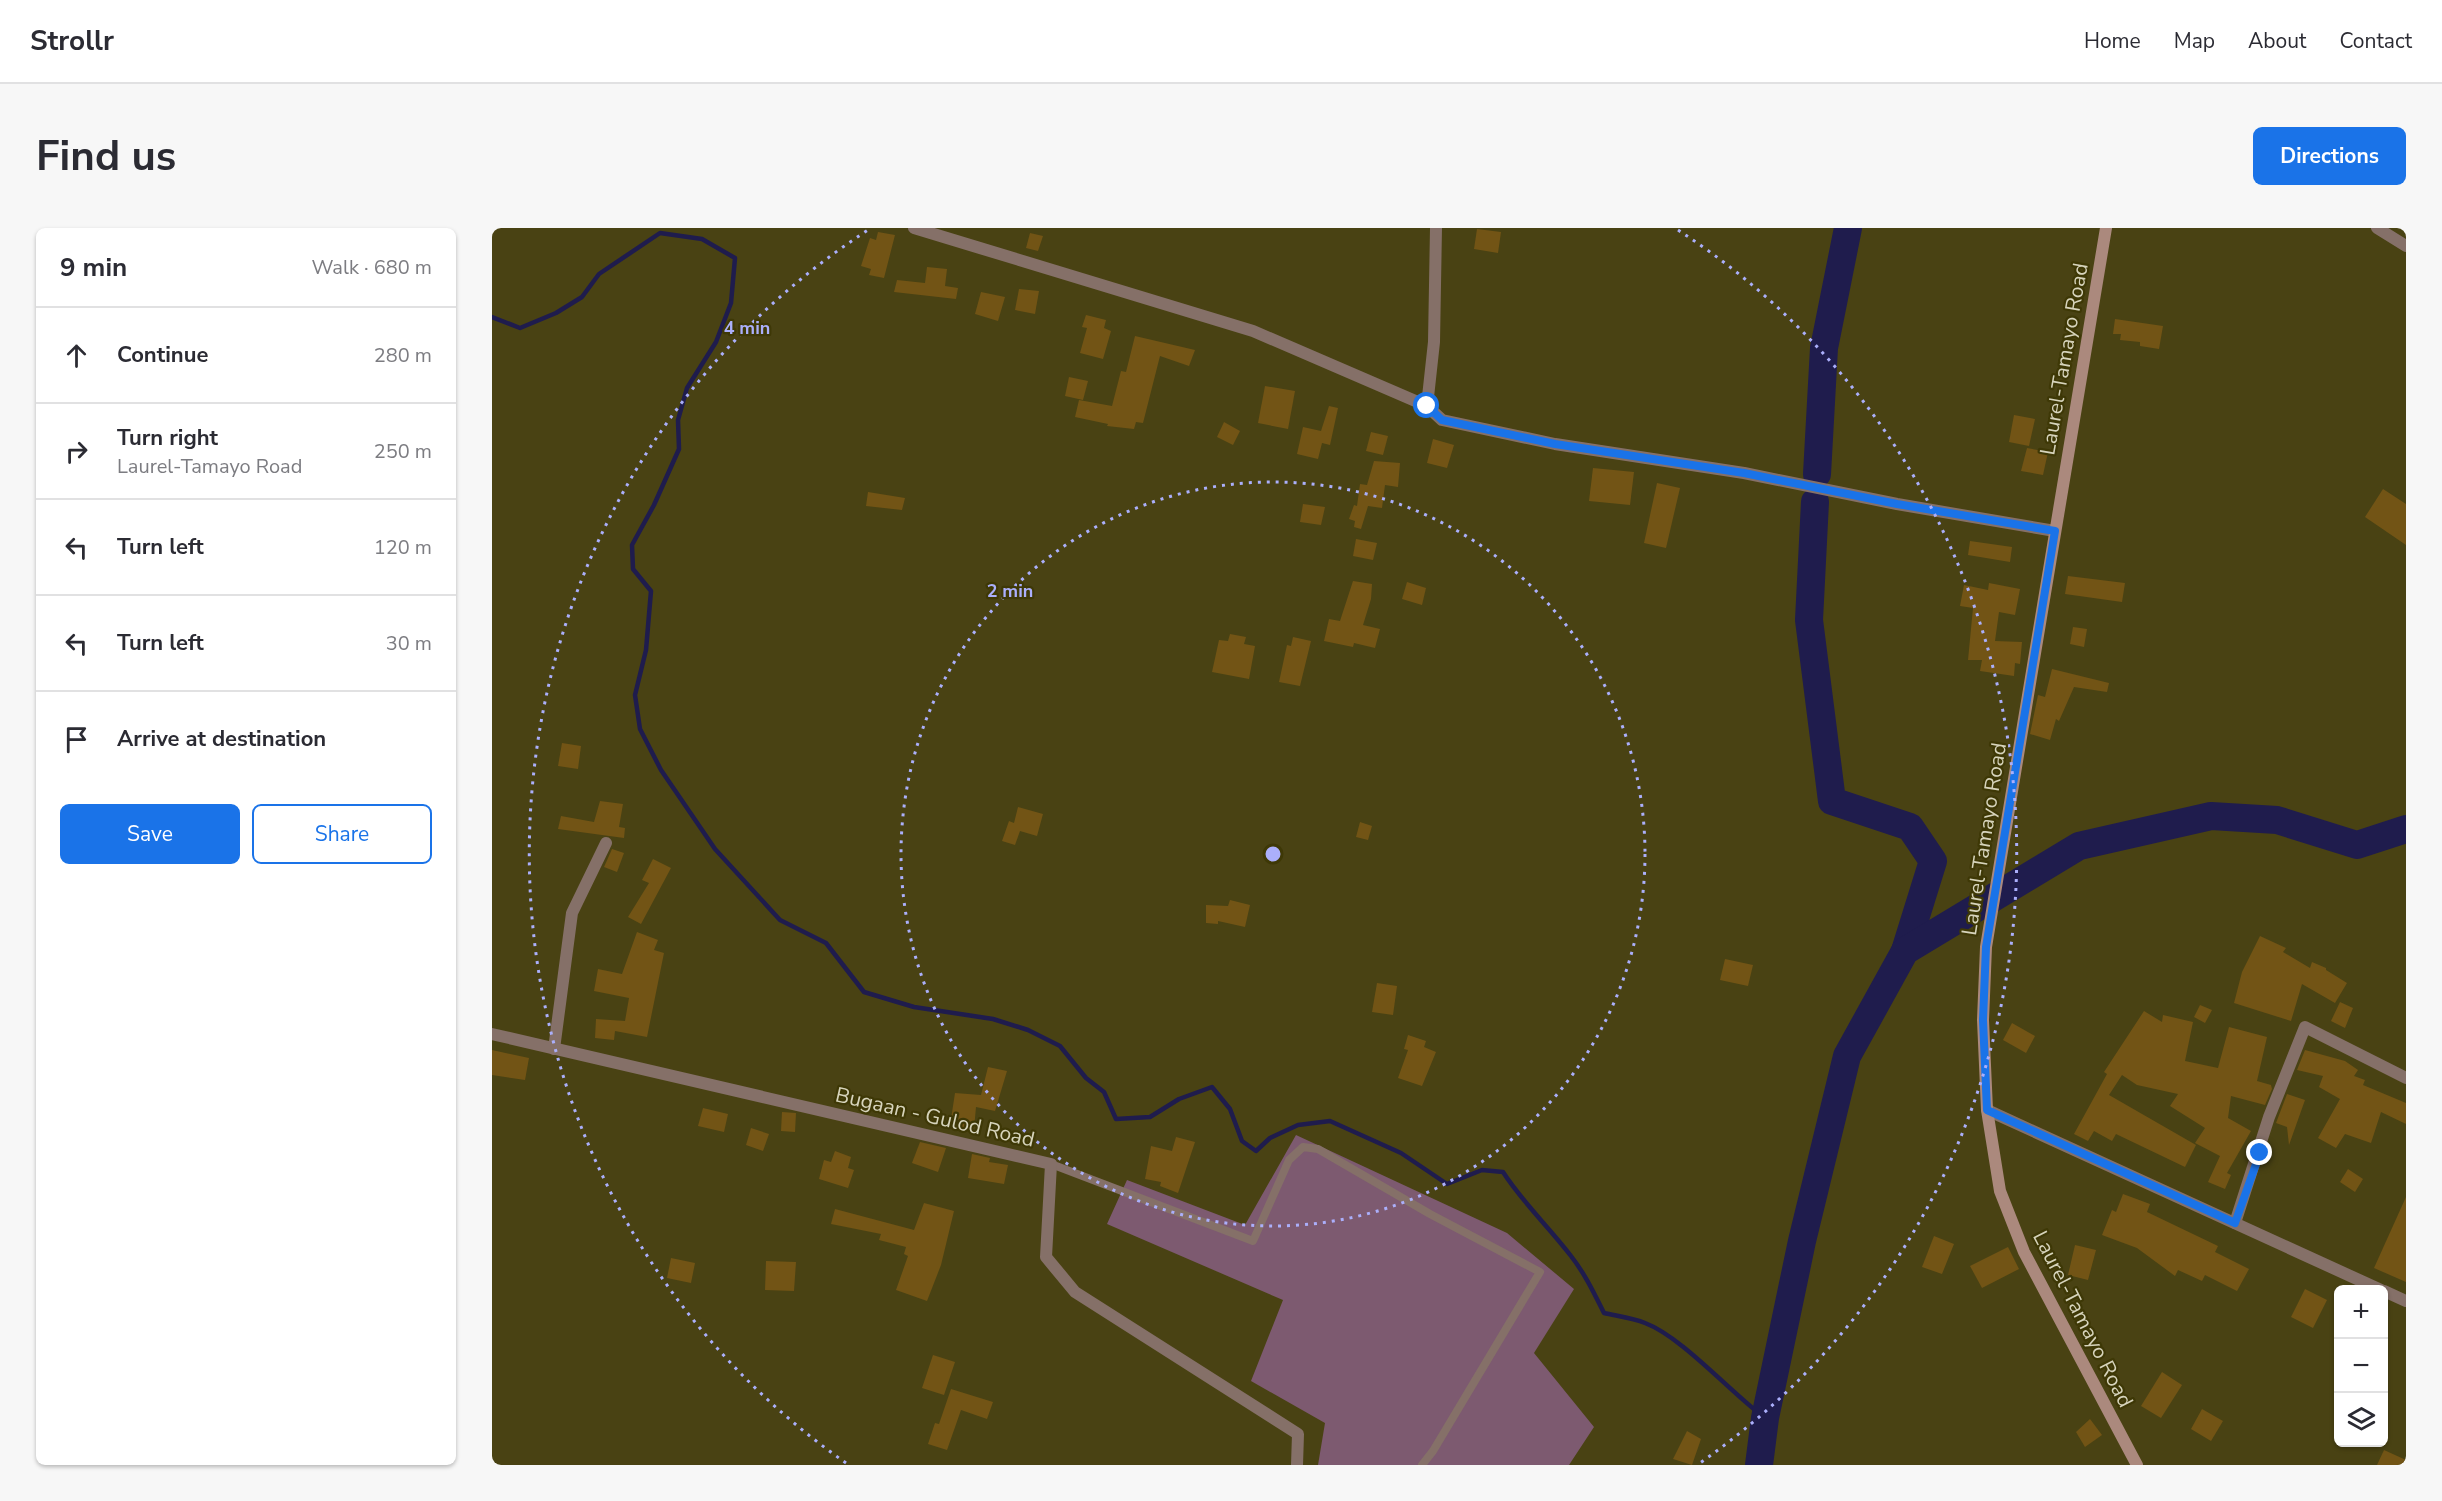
<!DOCTYPE html>
<meta charset="utf-8">
<style>
body{margin:0;font-family:"Nunito Sans",sans-serif;background:#f7f7f7;color:#2b2b33}
.controls{position:absolute;right:18px;bottom:18px;display:grid;overflow:hidden;border-radius:9px;box-shadow:0 2px 4px #0004}
.controls button{width:54px;height:54px;display:grid;place-items:center;padding:0;border:0;border-bottom:2px solid #e1e1e2;background:#fff;color:#2b2b33;font:30px sans-serif}
.stop{position:absolute;width:18px;height:18px;margin:-14px;border:4px solid #1a73e8;border-radius:50%;background:#fff}
.stop.end{background:#1a73e8;border-color:#fff;box-shadow:0 2px 6px #0008}
.list{margin:0;padding:0;list-style:none}
h2{display:flex;justify-content:space-between;align-items:center;height:78px;margin:0;padding:0 24px;font-size:26px}
h2 small{font-size:20px;font-weight:400;color:#7c7c81}
.list li{display:grid;grid-template-columns:39px 1fr auto;gap:18px;align-items:center;box-sizing:border-box;height:96px;padding:0 24px;border-top:2px solid #e1e1e2}
.list b{display:block;font-size:22px;white-space:nowrap}
.list p{margin:0;font-size:20px;white-space:nowrap;color:#7c7c81}
.list em{font-size:20px;font-style:normal;color:#7c7c81}
.actions{display:flex;gap:12px;padding:18px 24px}
.actions a{flex:1;padding:14px 0;border:2px solid #1a73e8;border-radius:9px;text-align:center;font-size:21px;color:#1a73e8}
.actions .main{background:#1a73e8;color:#fff}
.icon{flex:none;width:33px;height:33px;fill:none;stroke:currentColor;stroke-width:2;stroke-linecap:round;stroke-linejoin:round}
.map{position:relative;flex:none;width:1914px;height:1237px;overflow:hidden;border-radius:9px}
header{display:flex;align-items:center;gap:36px;box-sizing:border-box;height:84px;padding:0 30px;background:#fff;border-bottom:2px solid #e1e1e2}
header strong{font-size:28px}
nav{display:flex;gap:33px;margin-inline-start:auto;font-size:21px}
.intro{display:flex;align-items:center;justify-content:space-between;box-sizing:border-box;height:144px;padding:0 36px}
h1{margin:0;font-size:42px}
.button{padding:15px 27px;border-radius:9px;background:#1a73e8;color:#fff;font-size:21px;font-weight:700}
main{display:flex;gap:36px;padding:0 36px}
aside{flex:1;background:#fff;border-radius:9px;box-shadow:0 2px 4px #0004}
.map>svg:first-child{display:block}
.green{fill:#7d5a70}
.lines{fill:none;stroke-linecap:round;stroke-linejoin:round}
.stream{stroke:#1f1c4d;stroke-width:4.5}
.river{stroke:#1f1c4d;stroke-width:28}
.building{fill:#725415}
.service{stroke:#857068;stroke-width:8}
.minor{stroke:#857068;stroke-width:12}
.tertiary{stroke:#857068;stroke-width:12}
.secondary{stroke:#ab897d;stroke-width:12}
.route{stroke:#1a73e8;stroke-width:8}
.ring{fill:none;stroke:#abaffb;stroke-width:3;stroke-dasharray:3 6}
.labels{text-anchor:middle;dominant-baseline:central;stroke-width:4.5;stroke-linejoin:round;paint-order:stroke}
.street-label{font-size:21px;fill:#d7d4bc;stroke:#3e3806}
.centre{fill:#abaffb;stroke:#3e3806;stroke-width:3}
.ring-label{font-size:18px;text-anchor:middle;font-weight:bold;fill:#abaffb;stroke:#3e3806;stroke-width:4.5;stroke-linejoin:round;paint-order:stroke}
</style>
<header>
<strong>Strollr</strong>
<nav><a>Home</a><a>Map</a><a>About</a><a>Contact</a></nav>
</header>
<div class="intro"><h1>Find us</h1><a class="button">Directions</a></div>
<main>
<aside>
<h2>9 min<small>Walk · 680 m</small></h2>
<ul class="list">
<li><svg class="icon" aria-label="ahead" viewBox="0 0 24 24"><path d="M12 20V5M6 11l6-6 6 6"/></svg><div><b>Continue</b></div><em>280 m</em></li>
<li><svg class="icon" aria-label="right" viewBox="0 0 24 24"><path d="M7 20v-9h11M14 6l5 5-5 5"/></svg><div><b>Turn right</b><p>Laurel-Tamayo Road</p></div><em>250 m</em></li>
<li><svg class="icon" aria-label="left" viewBox="0 0 24 24"><path d="M17 20v-9H6M10 6l-5 5 5 5"/></svg><div><b>Turn left</b></div><em>120 m</em></li>
<li><svg class="icon" aria-label="left" viewBox="0 0 24 24"><path d="M17 20v-9H6M10 6l-5 5 5 5"/></svg><div><b>Turn left</b></div><em>30 m</em></li>
<li><svg class="icon" aria-label="arrive" viewBox="0 0 24 24"><path d="M6 21V4h12l-3 4 3 4H6"/></svg><div><b>Arrive at destination</b></div></li>
</ul>
<div class="actions"><a class="main">Save</a><a>Share</a></div>
</aside>
<div class="map">
<svg width="1914" height="1237" viewBox="0 0 1914 1237">
<rect width="100%" height="100%" fill="#494213"/>
<path class="green" d="M804,907L1015,1005L1082,1061L1042,1125L1102,1199L1077,1237H826L833,1195L759,1153L791,1072L615,996L635,952L753,997Z"/>
<g class="lines">
<path class="stream" d="M0,89L28,100L64,85L90,69L107,46L168,5L210,11L243,30L239,75L224,114L195,160L186,192L187,221L162,277L140,317L141,341L159,363L154,422L143,467L148,501L169,542L223,621L288,692L334,715L372,764L422,779L501,791L536,802L568,818L594,850L612,864L624,891L658,889L687,871L720,859L738,881L750,913L764,923L778,910L806,897L838,893L909,925L955,956L990,942L1011,944C1031,975 1057,999 1079,1028C1093,1046 1102,1065 1112,1085C1125,1088 1141,1090 1153,1095C1190,1109 1238,1164 1273,1190"/>
<g class="river">
<path d="M1325,246L1332,120L1356,0"/>
<path d="M1323,274L1317,392L1340,573L1418,599L1441,633L1413,723"/>
<path d="M1267,1237L1273,1190L1310,1013L1355,828L1413,723L1587,618L1719,588L1785,592L1865,617L1914,601"/>
</g>
</g>
<g class="building">
<path d="M985,1L1009,4L1006,25L982,21Z"/>
<path d="M386,4L403,7L392,50L377,47L379,41L369,38L378,10L384,12Z"/>
<path d="M538,5L551,8L546,23L534,20Z"/>
<path d="M435,39L455,41L453,58L466,60L464,71L402,64L405,52L433,55Z"/>
<path d="M527,61L547,63L543,86L523,82Z"/>
<path d="M489,64L513,69L506,93L483,86Z"/>
<path d="M594,87L614,92L612,100L619,103L611,131L588,125L595,100L590,99Z"/>
<path d="M1623,91L1671,98L1667,121L1648,118V114L1628,112L1629,106H1621Z"/>
<path d="M643,108L703,122L697,138L668,128L651,195L644,194L642,201L615,198L616,196L583,189L587,172L620,178L629,143L634,144Z"/>
<path d="M577,149L596,153L591,172L573,168Z"/>
<path d="M773,158L803,163L796,201L766,195Z"/>
<path d="M837,178L846,180L838,217L830,215L826,231L805,226L811,199L829,203Z"/>
<path d="M1522,187L1543,191L1537,218L1517,214Z"/>
<path d="M732,194L748,203L741,217L725,209Z"/>
<path d="M879,204L896,208L891,227L874,223Z"/>
<path d="M941,211L962,217L955,240L935,235Z"/>
<path d="M1535,220L1556,224L1551,247L1529,243Z"/>
<path d="M882,233L908,235L906,259L893,257L890,280L876,278L869,301L862,299L863,293L857,291L862,277L865,278L868,256L875,257Z"/>
<path d="M1101,240L1142,244L1138,277L1097,273Z"/>
<path d="M1165,255L1188,260L1174,320L1152,315Z"/>
<path d="M1891,261L1914,276V317L1873,289Z"/>
<path d="M376,264L413,270L410,282L374,278Z"/>
<path d="M811,276L833,279L829,297L808,294Z"/>
<path d="M864,311L885,315L881,332L861,328Z"/>
<path d="M1478,313L1520,319L1518,334L1476,327Z"/>
<path d="M1576,348L1633,355L1630,374L1573,366Z"/>
<path d="M861,353L880,356L879,371L871,397L888,401L883,420L862,415L861,419L832,413L837,391L848,393Z"/>
<path d="M915,354L934,360L930,377L910,371Z"/>
<path d="M1497,355L1528,361L1523,387L1507,384L1503,413L1530,414L1528,436L1523,435L1522,448L1488,443L1490,432H1476L1481,380L1468,378L1472,357L1496,362Z"/>
<path d="M1581,399L1595,401L1592,419L1578,416Z"/>
<path d="M738,406L754,409L752,416L763,418L757,451L720,444L727,412L736,413Z"/>
<path d="M801,409L819,413L808,458L787,454L795,417L799,418Z"/>
<path d="M1560,441L1617,455L1615,464L1582,459L1567,493L1564,491L1558,512L1538,506L1546,467L1553,469Z"/>
<path d="M70,515L89,518L86,541L66,538Z"/>
<path d="M108,573L131,576L127,599L133,600L132,610L66,601L69,588L102,594Z"/>
<path d="M526,579L551,586L545,608L528,603L523,617L510,613L517,593L522,595Z"/>
<path d="M868,594L880,598L876,612L864,609Z"/>
<path d="M120,621L132,625L125,644L112,639Z"/>
<path d="M161,631L179,640L149,696L136,689L157,655L150,652Z"/>
<path d="M738,672L758,677L753,699L726,693V696L714,695V677L736,678Z"/>
<path d="M145,704L166,712L162,722L172,725L155,809L123,803L122,812L103,810L104,791L133,793L137,770L102,763L106,741L130,746Z"/>
<path d="M1768,708L1794,720L1791,724L1818,740L1820,734L1834,740V742L1855,755L1843,775L1810,756L1799,793L1742,775L1750,744Z"/>
<path d="M1233,731L1261,737L1256,758L1228,752Z"/>
<path d="M885,755L905,758L901,787L880,784Z"/>
<path d="M1848,774L1861,780L1853,800L1839,793Z"/>
<path d="M1708,777L1720,782L1713,795L1702,789Z"/>
<path d="M1652,783L1670,794L1671,787L1701,794L1693,833L1726,840L1737,799L1775,809L1765,853L1779,857L1780,861L1773,877L1739,868L1736,890L1759,903L1735,945L1739,947L1733,961L1716,954L1728,928L1703,915L1713,900L1678,878L1686,866L1645,857L1630,847L1617,867L1704,917L1693,939L1624,906L1620,913L1602,903L1596,913L1582,906L1615,846L1612,844Z"/>
<path d="M1520,795L1543,808L1534,825L1511,812Z"/>
<path d="M916,807L934,813L932,819L944,824L930,858L906,850L916,822L912,821Z"/>
<path d="M0,822L37,830L33,852L0,847Z"/>
<path d="M1813,822L1853,833L1866,842L1862,848L1873,852L1871,857L1914,875V896L1889,884L1879,915L1853,906L1844,920L1826,910L1848,871L1827,859L1831,848L1805,842Z"/>
<path d="M496,839L515,843L503,883L484,879L482,901L467,900L468,892L459,891L463,865L489,867Z"/>
<path d="M1795,866L1813,872L1797,917L1795,899L1784,895Z"/>
<path d="M211,880L236,886L232,904L206,898Z"/>
<path d="M290,884L304,885L303,904L289,903Z"/>
<path d="M259,900L277,906L271,923L254,917Z"/>
<path d="M684,909L703,914L686,965L668,958L669,954L653,951L659,918L680,923Z"/>
<path d="M428,914L454,920L446,944L420,935Z"/>
<path d="M343,923L359,929L356,940L362,942L356,960L327,951L332,932L339,934Z"/>
<path d="M480,926L498,930L497,934L516,937L512,956L476,950Z"/>
<path d="M1856,941L1871,951L1863,964L1848,954Z"/>
<path d="M1631,966L1658,976L1655,984L1726,1018L1723,1024L1757,1041L1745,1063L1713,1047L1710,1053L1686,1042L1683,1048L1645,1020L1610,1007L1620,982L1624,984Z"/>
<path d="M1914,969V1054L1882,1040Z"/>
<path d="M432,975L462,983L449,1037L435,1073L404,1062L416,1028L412,1026L414,1019L387,1012L389,1006L339,996L343,981L422,1002Z"/>
<path d="M1442,1008L1462,1016L1450,1046L1430,1039Z"/>
<path d="M1583,1017L1604,1022L1596,1052L1576,1047Z"/>
<path d="M1516,1019L1527,1041L1490,1060L1478,1038Z"/>
<path d="M179,1030L203,1035L199,1055L175,1050Z"/>
<path d="M274,1033L304,1034L302,1063L273,1062Z"/>
<path d="M1813,1061L1835,1072L1821,1100L1799,1089Z"/>
<path d="M441,1127L463,1134L452,1167L430,1160Z"/>
<path d="M1670,1144L1690,1157L1669,1190L1649,1178Z"/>
<path d="M459,1161L501,1174L495,1191L469,1182L455,1222L436,1216L443,1195L447,1196Z"/>
<path d="M1710,1181L1731,1193L1719,1213L1699,1201Z"/>
<path d="M1598,1191L1610,1207L1593,1219L1584,1204Z"/>
<path d="M1195,1203L1209,1211L1200,1237L1181,1231Z"/>
<path d="M1892,1222L1914,1232V1237H1885Z"/>
</g>
<g class="lines">
<path class="service" d="M559,936L761,1013L797,932L811,919L826,921L938,986L1048,1044L941,1223L930,1237"/>
<g class="minor">
<path d="M1885,0L1914,18"/>
<path d="M935,178L942,114L944,0"/>
<path d="M62,821L80,685L114,615"/>
<path d="M1495,882L1889,1062"/>
<path d="M1743,995L1777,889L1813,799L1914,850"/>
<path d="M1892,1063L1914,1073"/>
</g>
<g class="tertiary">
<path d="M422,0L761,103L935,178L950,192L1063,216L1252,245L1405,276L1563,303"/>
<path d="M0,806L559,936L554,1029L583,1064L806,1206L805,1237"/>
</g>
<path class="secondary" d="M1614,0L1494,719L1491,792L1495,882L1508,963L1532,1024L1645,1237"/>
</g>
<g class="lines">
<path class="route" d="M935,178L950,192L1063,216L1252,245L1405,276L1563,303L1494,719L1491,792L1495,882L1743,995L1768,925"/>
</g>
<g class="ring">
<circle cx="781" cy="626" r="372"/>
<path d="M354 1235A744 744 0 0 1 376 2M1186 2A744 744 0 0 1 1208 1235"/>
</g>
<g class="labels">
<g class="street-label">
<text transform="translate(1572 131) rotate(-80)">Laurel-Tamayo Road</text>
<text transform="translate(1492 611) rotate(-81)">Laurel-Tamayo Road</text>
<text transform="translate(443 889) rotate(13)">Bugaan - Gulod Road</text>
<text transform="translate(1591 1091) rotate(63)">Laurel-Tamayo Road</text>
</g>
</g>
<circle cx="781" cy="626" r="9" class="centre"/>
<g class="ring-label">
<text x="255" y="106">4 min</text>
<text x="518" y="369">2 min</text>
</g>
</svg>
<div class="controls">
<button>+</button>
<button>−</button>
<button><svg class="icon" aria-label="layers" viewBox="0 0 24 24"><path d="M12 4l9 5-9 5-9-5zM3 14l9 5 9-5"/></svg></button>
</div>
<div class="stop" style="left:935px;top:178px"></div>
<div class="stop end" style="left:1768px;top:925px"></div>
</div>
</main>
